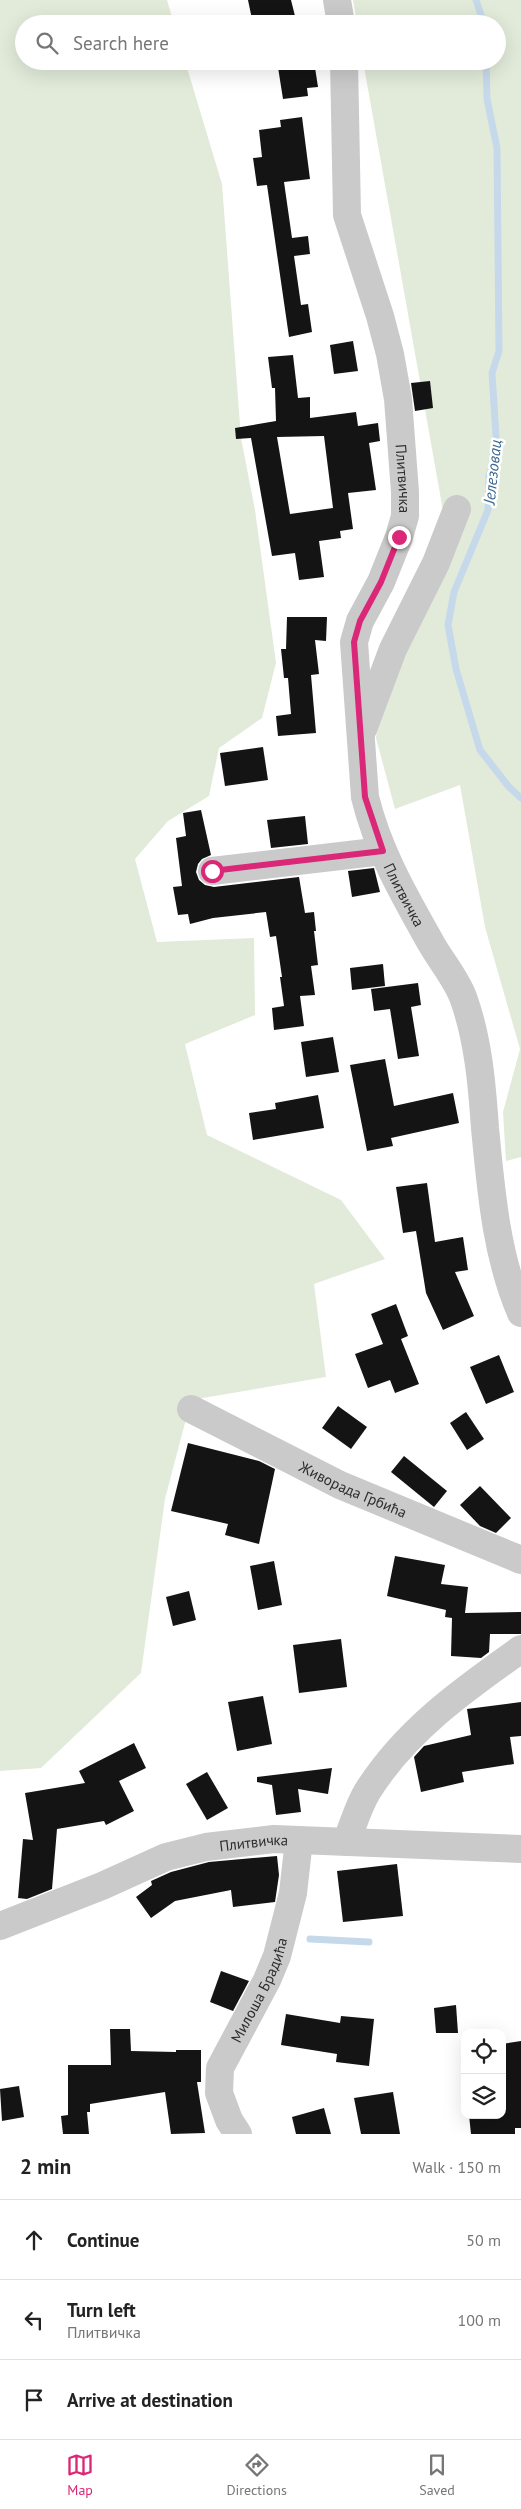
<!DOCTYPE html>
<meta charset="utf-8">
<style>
body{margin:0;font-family:"PT Sans",sans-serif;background:#f2f2f2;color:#222}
.controls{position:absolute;right:15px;bottom:15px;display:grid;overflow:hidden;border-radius:10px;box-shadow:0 5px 20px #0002}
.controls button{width:45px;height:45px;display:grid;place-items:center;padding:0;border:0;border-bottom:1px solid #e0e0e0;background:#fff;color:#222;font:25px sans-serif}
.stop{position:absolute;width:15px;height:15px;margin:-11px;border:4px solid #db2777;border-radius:50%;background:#fff}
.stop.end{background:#db2777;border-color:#fff;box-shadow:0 1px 5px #0008}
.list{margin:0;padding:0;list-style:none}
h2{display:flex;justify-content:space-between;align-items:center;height:65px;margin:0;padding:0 20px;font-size:21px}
h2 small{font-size:16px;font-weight:400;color:#767676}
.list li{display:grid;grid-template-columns:32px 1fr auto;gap:15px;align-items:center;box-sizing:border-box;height:80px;padding:0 20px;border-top:1px solid #e0e0e0}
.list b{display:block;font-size:19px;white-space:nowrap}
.list p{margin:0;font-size:16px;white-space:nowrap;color:#767676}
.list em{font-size:16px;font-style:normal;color:#767676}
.icon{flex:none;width:28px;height:28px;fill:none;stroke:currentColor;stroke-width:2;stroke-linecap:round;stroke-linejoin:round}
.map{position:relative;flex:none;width:521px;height:2134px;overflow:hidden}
.search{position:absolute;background:#fff;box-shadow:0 5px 20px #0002;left:15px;right:15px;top:15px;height:55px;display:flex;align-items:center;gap:12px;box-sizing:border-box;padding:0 18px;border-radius:28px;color:#767676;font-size:19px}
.sheet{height:305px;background:#fff}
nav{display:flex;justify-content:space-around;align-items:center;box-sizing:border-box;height:70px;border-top:1px solid #e0e0e0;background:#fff;font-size:14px;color:#767676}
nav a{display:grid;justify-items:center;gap:2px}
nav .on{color:#db2777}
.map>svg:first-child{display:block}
.green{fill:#e2ebda}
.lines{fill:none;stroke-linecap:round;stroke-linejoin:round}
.stream{stroke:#c6d9eb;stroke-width:7}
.building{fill:#141414;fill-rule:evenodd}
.minor{stroke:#cacaca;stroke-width:28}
.route{stroke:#db2777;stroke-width:6}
.labels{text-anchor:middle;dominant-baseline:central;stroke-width:5;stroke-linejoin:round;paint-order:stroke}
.street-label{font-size:15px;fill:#2d2d2d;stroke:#fff}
.water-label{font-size:16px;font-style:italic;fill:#3b6690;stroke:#fff}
</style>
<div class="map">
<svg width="521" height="2134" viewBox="0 0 521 2134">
<rect width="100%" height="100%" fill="#fff"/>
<g class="green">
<path d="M0,0H167L174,24H24V61H185L222,184L241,438L255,510L276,663L262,718L219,748L209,796L168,821L135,859L157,942L254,938L255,1015L185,1044L207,1135L341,1200L385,1259L314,1284L326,1377L191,1400L165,1499L141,1673L41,1768L0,1771Z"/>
<path d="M353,0H521V1157L506,1161L503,1112L520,1049L485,927L460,785L395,809L376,738L384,648L445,522L363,61H497V24H357Z"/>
</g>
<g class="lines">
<g class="stream">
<path d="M476,0L484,24"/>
<path d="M486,61L487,99L497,148L499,351L492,373L497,452L489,476L488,510L454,592L448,625L456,669L480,750L509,787L521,798"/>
<path d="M310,1939L369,1942"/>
</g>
</g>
<g class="building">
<path d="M248,0H291L295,16L253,24Z"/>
<path d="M277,61H314L318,87L307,88L308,96L283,99Z"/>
<path d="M302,117L310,179L284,182L292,238L308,236L310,254L294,256L301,305L308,304L312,332L289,337L267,185L257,186L253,158L262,157L259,130L281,127L280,120Z"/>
<path d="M353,341L358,371L334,374L330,345Z"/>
<path d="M293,355L298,398L310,397V418L356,412L358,426L378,423L380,441L369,443L376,490L348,493L353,529L340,531L341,538L319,541L324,577L299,580L295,553L272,556L251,438L236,439L235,428L276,421L275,388H272L268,357ZM324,436L333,508L290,514L277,437Z"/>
<path d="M430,381L433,408L415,411L411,383Z"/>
<path d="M287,617H327L326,641L315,640L319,674L311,675L316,733L278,736L276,716L291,714L288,678H284L281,649H286Z"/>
<path d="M263,747L268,780L225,786L220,753Z"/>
<path d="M201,810L211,855L202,859L198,864L196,872L199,880L205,885L214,887L299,877L305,913L314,912L316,931H314L318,965L311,966L315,995L300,996L304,1026L274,1030L272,1008L284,1006L280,977H282L276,936L270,937L266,912L213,918L190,924L188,914L178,915L173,887L182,886L176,838L186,836L183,813Z"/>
<path d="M305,816L308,844L271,848L267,820Z"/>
<path d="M374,868L380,892L352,897L348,871Z"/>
<path d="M383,964L385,986L352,990L350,968Z"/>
<path d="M418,983L421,1005L411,1007L419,1056L398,1059L390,1009L374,1011L371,989Z"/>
<path d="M333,1037L339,1072L306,1077L301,1042Z"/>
<path d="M385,1059L394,1106L453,1093L459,1123L391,1138L393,1146L367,1151L350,1065Z"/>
<path d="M318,1095L324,1128L253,1140L249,1113L276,1109L275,1103Z"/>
<path d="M427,1183L435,1242L463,1237L468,1270L455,1272L474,1316L443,1330L426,1293L416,1231L403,1233L396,1187Z"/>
<path d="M396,1304L408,1336L401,1339L419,1384L395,1393L390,1380L368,1388L355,1354L383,1344L371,1314Z"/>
<path d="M499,1355L514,1392L486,1404L470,1367Z"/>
<path d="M338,1406L367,1427L351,1449L322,1428Z"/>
<path d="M466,1412L484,1439L467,1450L450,1423Z"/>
<path d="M188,1443L259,1461L275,1469L259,1544L225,1535L228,1524L171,1511Z"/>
<path d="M404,1456L447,1491L434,1507L391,1472Z"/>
<path d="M480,1486L511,1518L496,1533L480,1526L460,1505Z"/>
<path d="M395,1556L445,1565L441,1584L468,1587L465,1613L521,1612V1634H490L489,1652L481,1658L451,1656L452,1618L445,1617L446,1610L387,1596Z"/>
<path d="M274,1561L282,1605L258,1610L250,1566Z"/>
<path d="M189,1591L196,1620L173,1626L166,1597Z"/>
<path d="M341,1639L347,1687L299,1693L293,1645Z"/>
<path d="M263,1696L272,1744L237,1751L228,1702Z"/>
<path d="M521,1702V1736L510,1737L514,1764L462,1772L464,1782L421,1792L414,1757L424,1746L471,1735L467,1709Z"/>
<path d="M134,1743L146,1768L119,1781L134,1811L106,1825L104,1821L57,1829L52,1889L27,1899L18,1898L23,1839L33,1840L25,1793L85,1783L79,1771Z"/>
<path d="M332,1768L328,1794L298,1789L301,1812L276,1815L272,1785L257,1782V1777Z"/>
<path d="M207,1772L228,1808L207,1820L186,1784Z"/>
<path d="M277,1856L279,1875L275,1902L233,1907L231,1890L175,1901L151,1918L136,1897L152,1885L151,1881L171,1872L209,1862Z"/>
<path d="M397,1864L403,1916L343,1922L337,1871Z"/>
<path d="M221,1971L249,1981L233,2011L210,2002Z"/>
<path d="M456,2005L458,2033H436L434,2008Z"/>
<path d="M286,2014L340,2023L341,2016L374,2019L369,2066L336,2062L337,2054L281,2045Z"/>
<path d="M110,2029H130L131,2051L176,2052V2050H201V2082H197L205,2133L171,2134L165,2092L90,2104V2112H87L89,2134H63L61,2116L68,2115V2065H111Z"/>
<path d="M521,2041V2128H515V2134H471L469,2115H502V2044Z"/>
<path d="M19,2086L24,2117L2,2121L0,2089Z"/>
<path d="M393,2092L400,2134H361L354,2098Z"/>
<path d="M324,2108L331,2134H296L292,2117Z"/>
</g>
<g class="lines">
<g class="minor">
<path d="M337,0L341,24"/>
<path id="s1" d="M344,61L347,215L380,316L390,354L398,399L405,492V516L399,537L381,582L360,621L354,642L365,797C378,851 405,897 432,945C442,962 456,979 463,997C478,1038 482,1084 485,1128C491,1190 496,1255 521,1313"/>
<path d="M363,729L393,649L436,563L457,509"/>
<path d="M212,871L383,851"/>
<path id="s2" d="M191,1409L340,1485L521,1560"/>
<path d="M346,1842C353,1826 358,1807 367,1792C405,1731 463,1690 521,1649"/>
<path id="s3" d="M0,1926L102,1886L166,1857L206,1847L274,1839L521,1849"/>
<path id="s4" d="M238,2134L229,2120L219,2093L220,2068L267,1980L277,1956L293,1893L299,1840"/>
</g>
</g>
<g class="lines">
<path class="route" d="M212,871L383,851L365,797L354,642L360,621L381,582L399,537"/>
</g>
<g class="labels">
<g class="street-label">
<text stroke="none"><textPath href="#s1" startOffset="425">Плитвичка</textPath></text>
<text stroke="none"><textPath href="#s1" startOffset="860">Плитвичка</textPath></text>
<text stroke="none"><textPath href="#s2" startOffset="181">Живорада Грбића</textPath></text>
<text stroke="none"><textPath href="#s3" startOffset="269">Плитвичка</textPath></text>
<text stroke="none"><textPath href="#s4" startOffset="158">Милоша Брадића</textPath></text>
</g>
<g class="water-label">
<text transform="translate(492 472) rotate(-84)">Јелезовац</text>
</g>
</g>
</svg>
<div class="controls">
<button><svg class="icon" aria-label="locate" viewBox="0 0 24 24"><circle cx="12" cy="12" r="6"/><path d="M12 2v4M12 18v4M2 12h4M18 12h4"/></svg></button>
<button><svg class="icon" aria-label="layers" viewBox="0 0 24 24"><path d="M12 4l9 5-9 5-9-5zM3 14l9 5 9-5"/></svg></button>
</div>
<div class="stop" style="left:212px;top:871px"></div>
<div class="stop end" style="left:399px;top:537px"></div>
<div class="search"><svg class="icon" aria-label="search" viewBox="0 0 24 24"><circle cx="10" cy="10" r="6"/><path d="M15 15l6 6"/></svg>Search here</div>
</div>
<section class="sheet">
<h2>2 min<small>Walk · 150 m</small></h2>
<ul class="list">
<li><svg class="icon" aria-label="ahead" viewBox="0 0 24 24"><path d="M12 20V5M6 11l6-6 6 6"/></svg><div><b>Continue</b></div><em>50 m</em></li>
<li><svg class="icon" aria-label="left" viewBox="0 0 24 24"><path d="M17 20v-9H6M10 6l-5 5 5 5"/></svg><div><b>Turn left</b><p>Плитвичка</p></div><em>100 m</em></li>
<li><svg class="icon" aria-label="arrive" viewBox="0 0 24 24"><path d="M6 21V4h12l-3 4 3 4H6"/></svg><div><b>Arrive at destination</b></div></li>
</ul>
</section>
<nav>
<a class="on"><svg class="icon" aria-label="map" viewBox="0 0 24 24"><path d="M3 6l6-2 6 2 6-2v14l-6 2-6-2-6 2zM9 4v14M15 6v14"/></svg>Map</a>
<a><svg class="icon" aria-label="directions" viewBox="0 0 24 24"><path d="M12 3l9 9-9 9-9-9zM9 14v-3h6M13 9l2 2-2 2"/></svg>Directions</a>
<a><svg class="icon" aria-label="saved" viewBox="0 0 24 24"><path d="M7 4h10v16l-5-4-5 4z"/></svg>Saved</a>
</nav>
